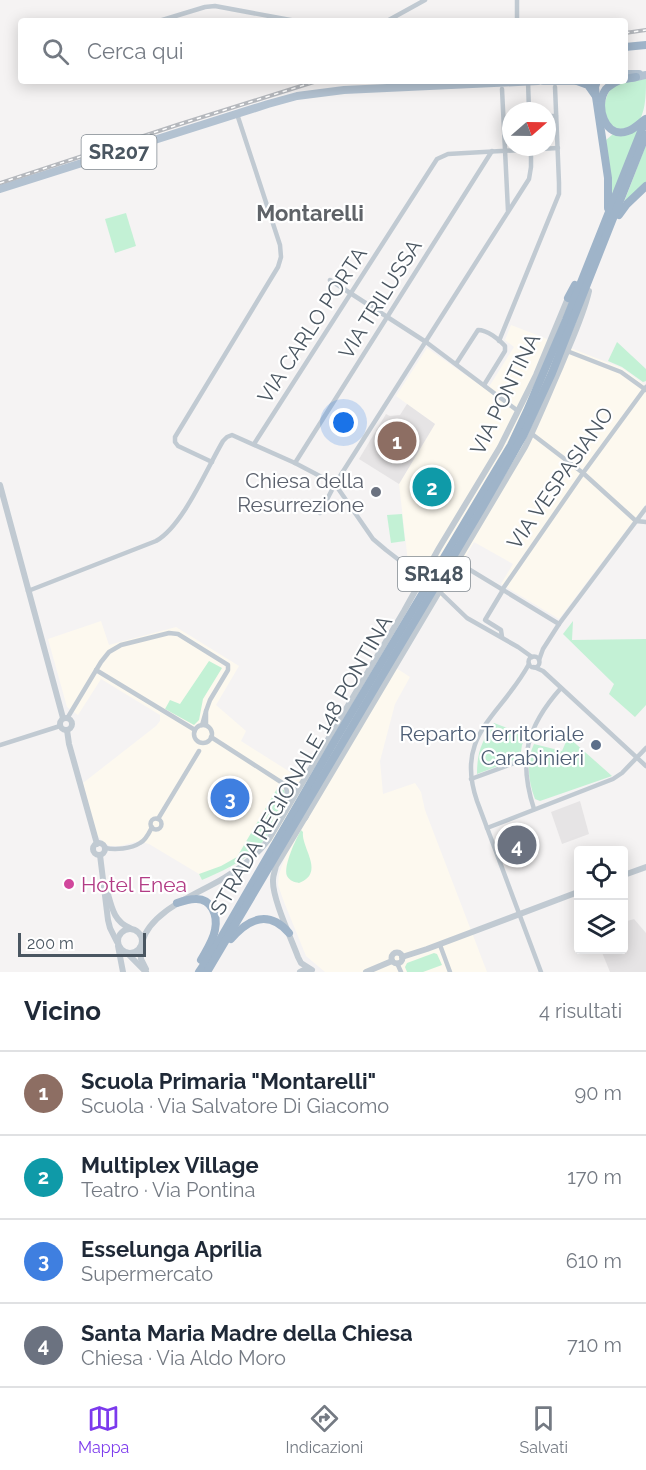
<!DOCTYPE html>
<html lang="it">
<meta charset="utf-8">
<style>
body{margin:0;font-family:Raleway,sans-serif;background:#f6f6f7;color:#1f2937}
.controls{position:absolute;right:18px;bottom:18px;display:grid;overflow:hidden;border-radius:6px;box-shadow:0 3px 15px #0003}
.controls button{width:54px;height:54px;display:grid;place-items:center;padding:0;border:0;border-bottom:2px solid #e0e1e3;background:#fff;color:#1f2937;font:30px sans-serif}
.compass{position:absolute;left:502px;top:102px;width:54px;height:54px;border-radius:50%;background:#fff;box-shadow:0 3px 15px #0003;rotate:70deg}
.scale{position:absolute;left:18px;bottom:15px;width:128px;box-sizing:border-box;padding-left:6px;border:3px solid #4a5661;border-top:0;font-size:16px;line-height:21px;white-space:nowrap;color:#4a5661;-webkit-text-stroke:4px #fff;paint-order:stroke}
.you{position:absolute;left:344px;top:423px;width:21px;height:21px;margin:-15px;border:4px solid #fff;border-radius:50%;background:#1a73e8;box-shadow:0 0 0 9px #1a73e833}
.badge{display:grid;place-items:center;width:39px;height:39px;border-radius:50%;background:#7c3aed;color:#fff;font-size:20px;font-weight:700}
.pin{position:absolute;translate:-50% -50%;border:3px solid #fff;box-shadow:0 2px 6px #0006}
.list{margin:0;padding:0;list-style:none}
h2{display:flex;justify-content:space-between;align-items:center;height:78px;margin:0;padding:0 24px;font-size:26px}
h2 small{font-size:20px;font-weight:400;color:#747a83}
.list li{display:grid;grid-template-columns:39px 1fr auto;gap:18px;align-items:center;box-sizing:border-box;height:84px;padding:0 24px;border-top:2px solid #e0e1e3}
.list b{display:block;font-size:22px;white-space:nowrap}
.list p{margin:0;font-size:20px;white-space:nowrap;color:#747a83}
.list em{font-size:20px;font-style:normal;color:#747a83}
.icon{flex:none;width:33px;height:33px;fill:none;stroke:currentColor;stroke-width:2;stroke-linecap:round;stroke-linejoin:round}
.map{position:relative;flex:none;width:646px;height:972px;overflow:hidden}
.search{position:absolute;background:#fff;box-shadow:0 3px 15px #0003;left:18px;right:18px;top:18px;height:66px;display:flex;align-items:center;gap:15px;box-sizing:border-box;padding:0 21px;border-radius:6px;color:#747a83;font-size:22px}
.sheet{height:414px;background:#fff}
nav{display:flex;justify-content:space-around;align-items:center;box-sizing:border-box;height:84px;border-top:2px solid #e0e1e3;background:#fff;font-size:16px;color:#747a83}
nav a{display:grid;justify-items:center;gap:3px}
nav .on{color:#7c3aed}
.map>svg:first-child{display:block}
.commercial{fill:#fdf9ef}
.education{fill:#e6e4e5}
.green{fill:#c3f1d5}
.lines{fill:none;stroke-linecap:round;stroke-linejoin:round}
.minor{stroke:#c1cad2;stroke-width:4.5}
.tertiary{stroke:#c1cad2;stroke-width:6}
.primary{stroke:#b3c2d1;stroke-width:8}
.trunk{stroke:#9fb4c9;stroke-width:8}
.rail-casing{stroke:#b5b8bd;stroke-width:4}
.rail{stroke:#fff;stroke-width:1.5;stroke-dasharray:4.5;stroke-linecap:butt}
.worship-dot{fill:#6b7280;stroke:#fff;stroke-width:2}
.service-dot{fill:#5c6f8a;stroke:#fff;stroke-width:2}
.hotel-dot{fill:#d1479c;stroke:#fff;stroke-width:2}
.labels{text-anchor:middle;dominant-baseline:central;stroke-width:4.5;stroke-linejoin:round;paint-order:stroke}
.shield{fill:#fff;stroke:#808990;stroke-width:1.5}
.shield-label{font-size:20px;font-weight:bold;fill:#4a5661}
.street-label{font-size:21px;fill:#4a5661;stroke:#fff}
.worship-label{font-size:21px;fill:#5b616d;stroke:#fff;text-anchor:end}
.service-label{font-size:21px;fill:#4e5e75;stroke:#fff;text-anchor:end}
.hotel-label{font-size:21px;fill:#b23c85;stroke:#fff;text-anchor:start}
.neighbourhood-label{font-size:22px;font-weight:bold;fill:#5f6368;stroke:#fff}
</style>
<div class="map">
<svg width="646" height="972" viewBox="0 0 646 972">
<rect width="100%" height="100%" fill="#f5f3f3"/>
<g class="commercial">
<path d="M511,325L622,368L646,386V504L559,619L501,584L513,564L474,542L441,599L402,568L408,562L399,484L435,424L396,396L427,348L487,390L514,347L505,340Z"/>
<path d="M101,621L109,645L176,627L239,666L216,705L246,731L241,741L317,789L393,666L410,677L395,704L380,761L383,794L415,783L421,792L425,810L487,972H325L306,956L284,902L278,885L279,874L287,852L266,839L249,855L228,868L202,880L199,874L149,844L139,841L120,846H110L103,842L96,834L83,783L156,726L160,721V715L101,679L78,715L67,707L48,639Z"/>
</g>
<g class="education">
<path d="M407,404L435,424L399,484L359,459L386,414L390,416L400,415Z"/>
<path d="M580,801L589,834L562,844L551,812Z"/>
<path d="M634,919L646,933V972H610L601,950H624V922Z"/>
</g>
<g class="green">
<path d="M646,79C646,94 646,118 634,126C629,129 620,129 614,130C612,125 606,118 605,113C604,109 605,102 606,99C612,79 629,81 646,79Z"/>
<path d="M641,127L613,198L606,140L613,134C624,137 632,135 641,127Z"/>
<path d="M646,145V185L624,202Z"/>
<path d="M126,213L136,246L115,253L105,219Z"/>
<path d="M617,342L646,369V381L643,382L622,367L608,361Z"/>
<path d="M402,514L405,541L391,543L387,515Z"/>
<path d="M573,621L572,640L646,639V705L635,717L609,694L614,684L563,634Z"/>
<path d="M209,661L222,668L203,699L199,720L194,725L165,709L170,700L180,704Z"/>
<path d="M494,723L526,735L522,745L520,758L477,774C477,752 482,741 494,723Z"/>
<path d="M568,737L612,776L540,801L535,799C528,781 526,761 534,744L562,751Z"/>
<path d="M278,787L284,790C288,802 278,808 273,819C271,825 271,831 267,836C252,858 225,870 202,880L199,874L221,866L237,857Z"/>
<path d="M301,830L303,832C301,848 326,873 299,883C294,882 290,881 287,876C283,866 296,839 301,830Z"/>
<path d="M434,953L437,954L442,965L423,972H407L405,967L407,963Z"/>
</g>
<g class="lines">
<g class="minor">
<path d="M517,19V0"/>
<path d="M159,21L205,7L215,6L296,21"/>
<path d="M387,21L425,0"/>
<path d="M528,81L529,111"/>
<path d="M502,89L508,211"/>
<path d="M547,116H556"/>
<path d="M330,280L426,342L518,411"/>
<path d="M499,341L559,194V183L555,87"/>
<path d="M567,351L621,372L646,390"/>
<path d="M456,364L478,330C487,330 499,339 505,346V351L484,385"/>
<path d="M532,434L583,473L636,521L646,522"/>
<path d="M254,444L437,159L448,154L558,148"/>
<path d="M212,462L178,446L175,442V437L278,267L281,257L280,245L237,114"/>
<path d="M295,463L492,151"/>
<path d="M320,513L335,484L529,179L531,167V147"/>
<path d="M457,562L559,624"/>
<path d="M502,590L583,473L646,387"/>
<path d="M28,591L156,541C183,526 207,468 223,441L227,437L232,435L295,463L335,484L373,539L386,550L430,584"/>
<path d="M439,591L467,618L518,647L532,657"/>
<path d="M502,637L501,630L485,620L503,590"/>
<circle cx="534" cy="662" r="5.5"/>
<path d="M539,660L543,649L559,624L646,508"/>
<path d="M529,664C501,716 454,734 477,801L541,972"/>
<path d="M534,667L543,671L646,766"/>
<path d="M96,670L195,730"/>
<path d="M68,717L101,662L109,652L121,645L169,633L178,634L228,665V670L210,700L206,711"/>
<path d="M202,725L206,711V725"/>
<circle cx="203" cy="734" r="9"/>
<path d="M211,737L284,784"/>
<path d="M0,745L60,726"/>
<path d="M471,779L525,759"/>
<path d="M534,809C518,760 526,727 561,688"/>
<path d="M282,817C282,805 292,795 284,784L295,786L302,783"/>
<circle cx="156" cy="824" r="5.5"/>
<path d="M158,819L199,751"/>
<path d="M487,828L613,779L622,773L646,748"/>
<path d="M105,848C115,850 131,849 140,843C146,840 149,833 152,827"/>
<path d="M440,945L450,972"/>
<path d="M397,963L401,972"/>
</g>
<g class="tertiary">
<path d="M0,485L63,718"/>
<circle cx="66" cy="724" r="6"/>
<path d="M67,730L69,744L97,844"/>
<path d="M306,816L276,866C275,871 273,875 273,880C272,898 291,938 298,957L301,963L312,970"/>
<path d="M305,818L525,447C538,421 549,393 561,366C571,341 583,317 589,291"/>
<circle cx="99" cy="849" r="6"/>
<path d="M100,855L108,920L110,928L117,942"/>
<path d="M624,875L646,867"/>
<path d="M108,894C112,909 115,922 130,928"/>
<circle cx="130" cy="941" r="12"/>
<path d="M142,942C151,910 198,894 224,878C241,868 257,855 269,839L404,611L439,548L500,447L536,375L568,298"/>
<path d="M118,946L123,972"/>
<path d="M140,948L141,959L146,969"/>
<circle cx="397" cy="958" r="5.5"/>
<path d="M127,953L146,972"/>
<path d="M402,957L427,949L578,892"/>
<path d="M300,972L306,969L311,970"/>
<path d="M366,972L392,961"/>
</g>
<g class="primary">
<path d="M625,74H639"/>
<path d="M632,78L646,75"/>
<path d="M543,81H582"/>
<path d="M0,189L268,104L297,96L344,90L538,81"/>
</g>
<g class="trunk">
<path d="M625,47L646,45"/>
<path d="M625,79L636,77"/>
<path d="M577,81L588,85L595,95"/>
<path d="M597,81L595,87L596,97L608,178V208"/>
<path d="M618,81C614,83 609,86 606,89C594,105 605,140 628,131C634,129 639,124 644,120"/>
<path d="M619,215L627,204L646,186"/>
<path d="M568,298L575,285"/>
<path d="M177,903C183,901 189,899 195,899C212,898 218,916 215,930C213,941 206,951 201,960"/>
<path d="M231,939C249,918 269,910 289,933"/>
<path d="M199,972L215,948L334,742L511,445L527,411L566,320L646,119"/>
<path d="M207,972L382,676L482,508L523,436L552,373L572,322L646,135"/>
</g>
<g class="rail-casing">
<g id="rail">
<path d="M625,33L646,30"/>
<path d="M0,183L177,125L317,81"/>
</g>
</g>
<use href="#rail" class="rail"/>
</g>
<circle class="worship-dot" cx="376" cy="492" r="6"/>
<circle class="service-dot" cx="596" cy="745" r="6"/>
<circle class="hotel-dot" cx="69" cy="884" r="6"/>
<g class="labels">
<g class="shield">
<rect x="81.5" y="135" width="75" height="34" rx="4.5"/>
<rect x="398" y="557" width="72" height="34" rx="4.5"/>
</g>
<g class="shield-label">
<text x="119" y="152">SR207</text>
<text x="434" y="574">SR148</text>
</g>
<g class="street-label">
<text transform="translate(380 299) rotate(-58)">VIA TRILUSSA</text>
<text transform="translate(312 325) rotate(-57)">VIA CARLO PORTA</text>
<text transform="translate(505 394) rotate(-64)">VIA PONTINA</text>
<text transform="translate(560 478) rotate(-55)">VIA VESPASIANO</text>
<text transform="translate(301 765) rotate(-60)">STRADA REGIONALE 148 PONTINA</text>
</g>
<g class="worship-label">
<text x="364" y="480">Chiesa della<tspan x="364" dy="24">Resurrezione</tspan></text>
</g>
<g class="service-label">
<text x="584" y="733">Reparto Territoriale<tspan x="584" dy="24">Carabinieri</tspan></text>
</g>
<g class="hotel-label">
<text x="81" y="884">Hotel Enea</text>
</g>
<g class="neighbourhood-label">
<text x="310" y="213">Montarelli</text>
</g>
</g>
</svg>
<div class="controls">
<button><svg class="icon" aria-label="locate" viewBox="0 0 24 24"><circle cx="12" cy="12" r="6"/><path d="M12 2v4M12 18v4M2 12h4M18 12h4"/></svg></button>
<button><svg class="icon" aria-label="layers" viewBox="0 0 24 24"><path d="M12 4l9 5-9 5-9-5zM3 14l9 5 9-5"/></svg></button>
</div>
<svg class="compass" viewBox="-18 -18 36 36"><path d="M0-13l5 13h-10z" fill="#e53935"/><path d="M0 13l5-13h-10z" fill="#747a83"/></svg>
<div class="scale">200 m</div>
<div class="you"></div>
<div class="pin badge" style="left:397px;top:441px;background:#8d6e63">1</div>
<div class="pin badge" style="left:432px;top:487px;background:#0f9aa8">2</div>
<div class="pin badge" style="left:230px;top:798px;background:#3f7fe0">3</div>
<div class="pin badge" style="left:517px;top:845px;background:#6b7280">4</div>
<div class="search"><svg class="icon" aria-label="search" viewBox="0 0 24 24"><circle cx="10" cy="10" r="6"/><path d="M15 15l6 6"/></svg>Cerca qui</div>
</div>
<section class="sheet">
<h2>Vicino<small>4 risultati</small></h2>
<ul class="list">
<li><span class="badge" style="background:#8d6e63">1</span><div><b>Scuola Primaria &quot;Montarelli&quot;</b><p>Scuola · Via Salvatore Di Giacomo</p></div><em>90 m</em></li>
<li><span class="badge" style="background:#0f9aa8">2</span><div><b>Multiplex Village</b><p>Teatro · Via Pontina</p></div><em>170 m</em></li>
<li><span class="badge" style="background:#3f7fe0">3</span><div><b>Esselunga Aprilia</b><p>Supermercato</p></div><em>610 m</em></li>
<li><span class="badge" style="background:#6b7280">4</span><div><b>Santa Maria Madre della Chiesa</b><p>Chiesa · Via Aldo Moro</p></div><em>710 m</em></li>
</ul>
</section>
<nav>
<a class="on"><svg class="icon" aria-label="map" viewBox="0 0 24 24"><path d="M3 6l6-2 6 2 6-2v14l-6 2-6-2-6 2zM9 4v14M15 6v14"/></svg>Mappa</a>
<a><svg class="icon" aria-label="directions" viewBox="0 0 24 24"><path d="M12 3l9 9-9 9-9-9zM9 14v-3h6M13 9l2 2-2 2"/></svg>Indicazioni</a>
<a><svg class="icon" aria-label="saved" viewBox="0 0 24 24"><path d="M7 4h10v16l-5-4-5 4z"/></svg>Salvati</a>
</nav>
